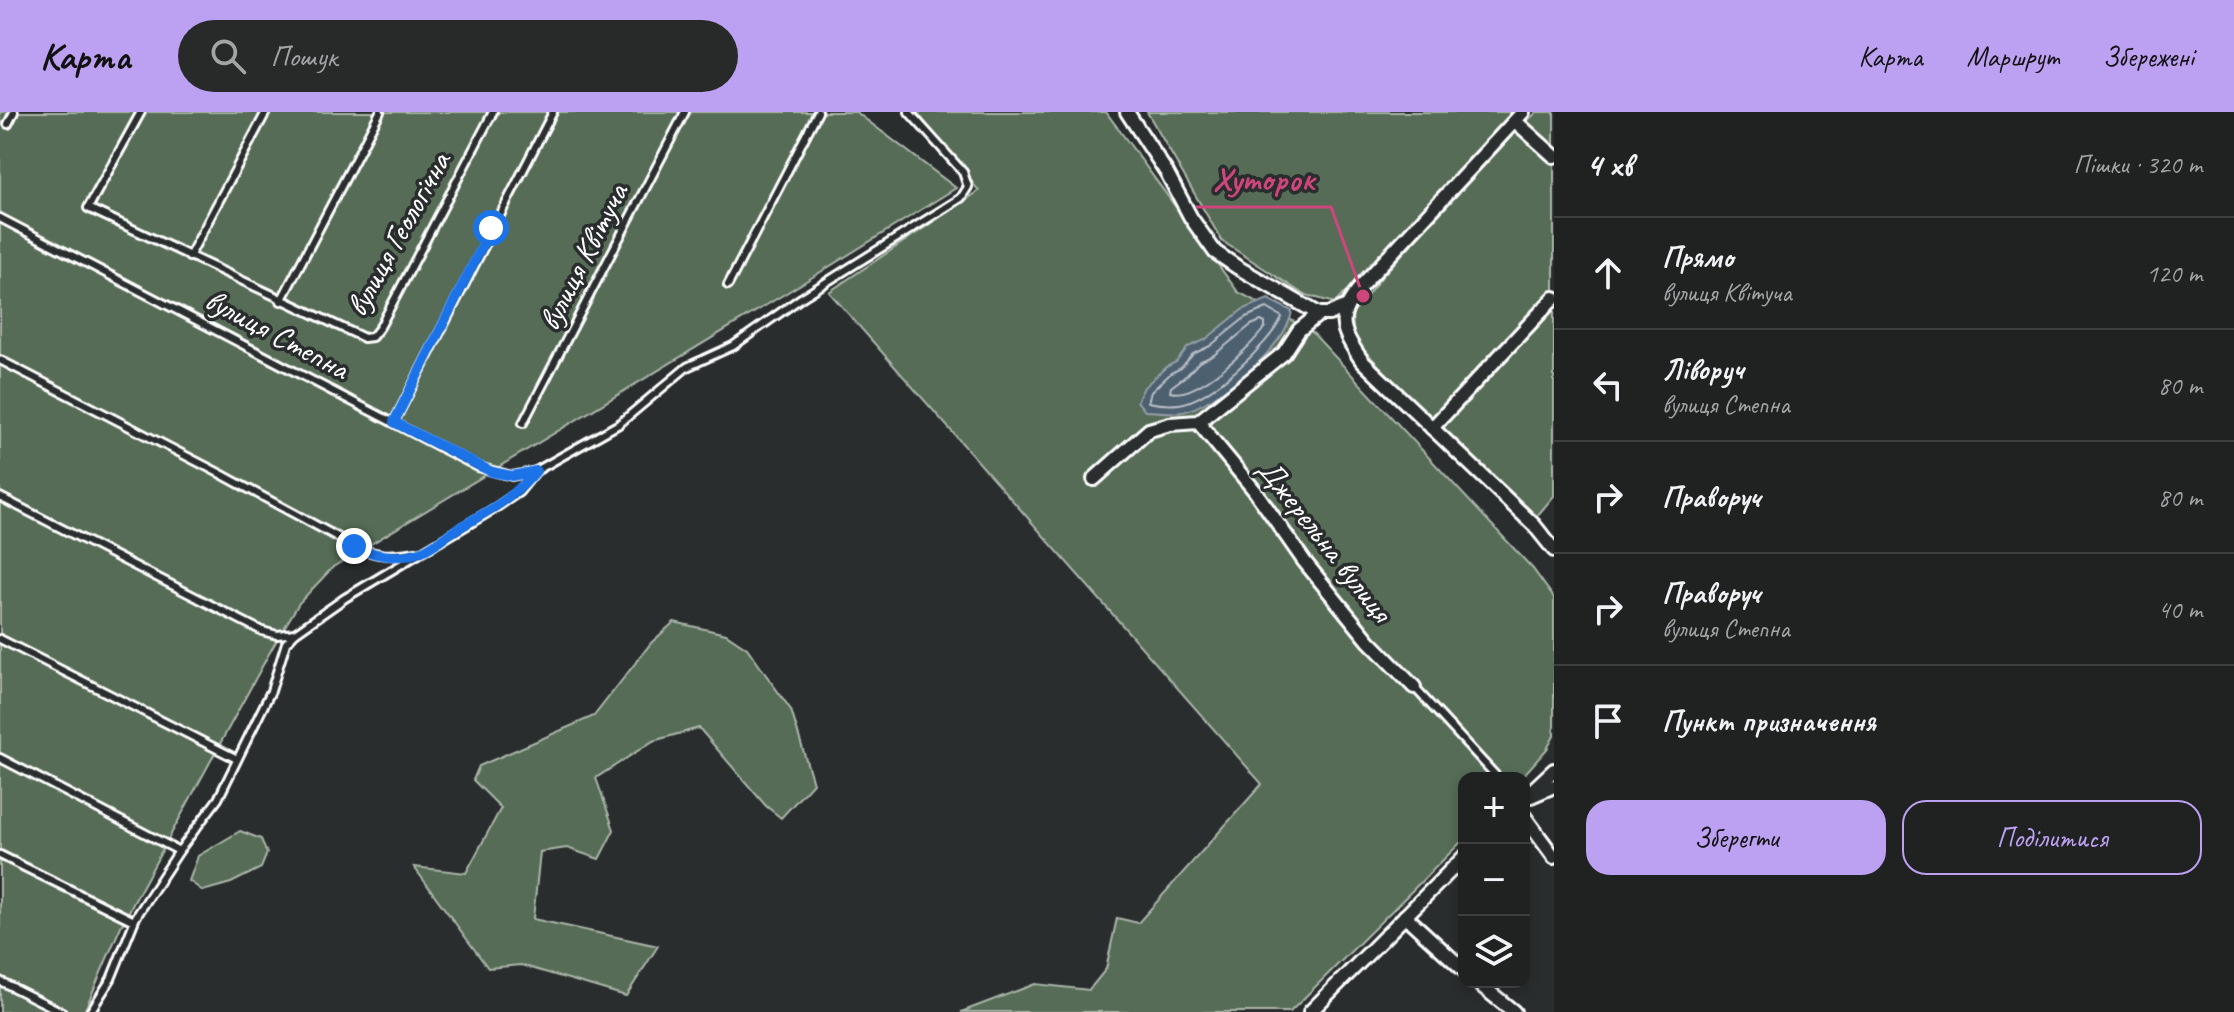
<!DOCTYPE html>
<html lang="uk">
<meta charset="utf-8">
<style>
body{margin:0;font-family:Caveat,sans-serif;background:#282a2a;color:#f1f3f6}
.controls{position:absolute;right:24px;bottom:24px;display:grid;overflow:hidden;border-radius:16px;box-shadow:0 4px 12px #0003}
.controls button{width:72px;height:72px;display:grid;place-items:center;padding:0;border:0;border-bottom:2px solid #3d3f40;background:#202222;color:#f1f3f6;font:40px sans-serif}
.stop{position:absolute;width:24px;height:24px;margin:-18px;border:6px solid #1a73e8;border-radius:50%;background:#fff}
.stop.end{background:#1a73e8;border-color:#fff;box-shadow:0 2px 8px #0008}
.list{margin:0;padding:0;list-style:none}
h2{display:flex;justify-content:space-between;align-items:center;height:104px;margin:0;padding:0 32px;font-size:34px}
h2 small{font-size:26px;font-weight:400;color:#a2a4a5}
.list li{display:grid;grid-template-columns:52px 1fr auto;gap:24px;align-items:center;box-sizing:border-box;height:112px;padding:0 32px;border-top:2px solid #3d3f40}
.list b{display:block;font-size:30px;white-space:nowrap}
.list p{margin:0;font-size:26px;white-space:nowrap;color:#a2a4a5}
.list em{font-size:26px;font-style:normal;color:#a2a4a5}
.actions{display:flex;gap:16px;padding:24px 32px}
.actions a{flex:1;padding:18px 0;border:2px solid #bca0f2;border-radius:24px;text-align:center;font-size:28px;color:#bca0f2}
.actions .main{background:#bca0f2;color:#111}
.icon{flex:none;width:44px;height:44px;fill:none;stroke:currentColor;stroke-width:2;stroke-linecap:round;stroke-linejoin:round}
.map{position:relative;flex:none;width:1554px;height:900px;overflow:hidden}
header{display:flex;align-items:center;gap:48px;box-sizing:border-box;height:112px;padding:0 40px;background:#bca0f2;color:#111}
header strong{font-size:38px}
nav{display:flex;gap:44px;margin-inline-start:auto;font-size:28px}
.search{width:560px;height:72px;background:#282a2a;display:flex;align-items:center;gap:20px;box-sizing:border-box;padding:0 28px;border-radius:44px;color:#a2a4a5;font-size:30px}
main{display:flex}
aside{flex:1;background:#202222}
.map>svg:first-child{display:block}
.green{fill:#576c57;stroke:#abb6ab;stroke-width:2}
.water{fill:#4e6070;stroke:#95a0a9;stroke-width:2}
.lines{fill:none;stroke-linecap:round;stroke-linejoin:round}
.shore{stroke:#b8bfc6;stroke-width:2}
.lane-casing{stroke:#fff;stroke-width:12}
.street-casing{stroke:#fff;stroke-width:18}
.lane{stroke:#2a2d2e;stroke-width:6}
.street{stroke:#2a2d2e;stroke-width:12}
.route{stroke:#1a73e8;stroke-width:10}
.labels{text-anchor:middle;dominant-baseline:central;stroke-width:7;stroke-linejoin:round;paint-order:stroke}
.street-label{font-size:32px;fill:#fff;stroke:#2a2d2e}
.leader{fill:none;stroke:#ce467c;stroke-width:3}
.callout-dot{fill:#ce467c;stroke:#2a2d2e;stroke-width:3}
.callout-label{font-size:34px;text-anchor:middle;font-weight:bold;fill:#ce467c;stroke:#2a2d2e;stroke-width:7;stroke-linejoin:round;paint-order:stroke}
</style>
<header>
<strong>Карта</strong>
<div class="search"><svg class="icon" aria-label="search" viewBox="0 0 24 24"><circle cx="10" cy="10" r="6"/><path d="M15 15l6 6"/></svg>Пошук</div>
<nav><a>Карта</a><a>Маршрут</a><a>Збережені</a></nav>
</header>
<main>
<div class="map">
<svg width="1554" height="900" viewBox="0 0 1554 900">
<rect width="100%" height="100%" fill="#2a2d2e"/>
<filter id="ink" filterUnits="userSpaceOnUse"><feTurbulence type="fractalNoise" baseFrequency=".0125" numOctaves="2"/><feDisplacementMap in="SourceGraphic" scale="16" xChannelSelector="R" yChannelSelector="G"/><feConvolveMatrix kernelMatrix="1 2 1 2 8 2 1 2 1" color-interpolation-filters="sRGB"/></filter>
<g filter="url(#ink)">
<g class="green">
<path d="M0,0H856L956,76L811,166L333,455L299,491L271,538L121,814L84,900H0Z"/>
<path d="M917,0H1106L1238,180L1310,218L1533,457L1554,486V624L1547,637L1521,666H1464V727L1290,900H961L1035,872L1089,878L1106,857L1117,806L1138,811L1262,672L829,180L979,79Z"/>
<path d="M1147,0H1513L1335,191L1303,182L1222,129Z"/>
<path d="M1537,0H1554V384L1537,404L1432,308L1354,228L1352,203L1384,162L1516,19Z"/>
<path d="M674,510L726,522L747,536L791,598L813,671L781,706L766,694L699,616L653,629L596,666L614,718L599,747L567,736L540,740L533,807L658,834L626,884L521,853L488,856L414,755L466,761L501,696L473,668L479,654L594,604L651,531Z"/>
<path d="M240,719L261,727L267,741L261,756L231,771L203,779L189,769L198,744Z"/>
</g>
<path class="water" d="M1268,187L1292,199C1288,234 1216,292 1183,300C1172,302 1157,299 1145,299L1137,289L1144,275L1166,255L1176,250L1188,235L1205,228L1242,198Z"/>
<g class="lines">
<g class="shore">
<path d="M1267,196L1282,205C1269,233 1210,288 1179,292C1170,293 1157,292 1148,290L1151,280L1171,261L1181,256L1193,242L1210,234L1246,205Z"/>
<path d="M1261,209L1265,211V215C1251,235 1196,288 1170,280L1171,275L1187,263L1199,250L1214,243L1251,213Z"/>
</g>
<g class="lane-casing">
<g id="lane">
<path d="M141,0L88,96L364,226L372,225L380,215L493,0"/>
<path d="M8,12L14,0"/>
<path d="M0,106L478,355L512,364L536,359"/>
<path d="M189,145L266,0"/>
<path d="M728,173L818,0"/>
<path d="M281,189L380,0"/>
<path d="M0,248L221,362L354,434C379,445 390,444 416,440"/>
<path d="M394,310L553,0"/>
<path d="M523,311L685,0"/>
<path d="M0,385L262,519L277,523L295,521"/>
<path d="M0,527L237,647"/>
<path d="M1414,575L1498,666"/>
<path d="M0,646L179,739"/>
<path d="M0,743L134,809"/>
<path d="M0,869L62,900"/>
<path d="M90,900L111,867L136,805L179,739L218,687L271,579L286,531L295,521L345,486L494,397L519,380L536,359L619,312L687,255L733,234L801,186L961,86L968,75L963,60L909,0"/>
</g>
</g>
<g class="street-casing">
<g id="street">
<path d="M1127,0L1167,61L1191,106L1215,140L1237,155L1319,202H1329L1345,195"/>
<path d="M1523,0L1362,173C1335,206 1340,216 1362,249L1534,413L1554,438"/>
<path d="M1515,9L1554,44"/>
<path d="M1198,310L1255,379L1304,449L1369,529L1414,575"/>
<path d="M1432,316L1554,186"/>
<path d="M1094,367L1149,318L1170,312L1198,310L1284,241L1299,218L1319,202"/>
<path d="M1531,684L1554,674"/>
<path d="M1524,686L1554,658"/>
<path d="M1524,704L1554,745"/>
<path d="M1405,804L1464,858"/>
<path d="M1477,870L1514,900"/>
<path d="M1310,900L1464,745"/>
</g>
</g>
<use href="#lane" class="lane"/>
<use href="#street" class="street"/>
</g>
</g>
<g class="lines" filter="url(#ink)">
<path class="route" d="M354,434C375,444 397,448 420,440C433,435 445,424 457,417C489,398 512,388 536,359L512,364L492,360L394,310L491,116"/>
</g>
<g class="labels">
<g class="street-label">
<text transform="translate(398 122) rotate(-61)">вулиця Геологічна</text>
<text transform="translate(583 145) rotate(-63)">вулиця Квітуча</text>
<text transform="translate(277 222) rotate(28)">вулиця Степна</text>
<text transform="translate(1325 428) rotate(52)">Джерельна вулиця</text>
</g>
</g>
<path class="leader" d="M1363 184L1331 95H1196"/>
<circle class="callout-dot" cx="1363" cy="184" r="8"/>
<g class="callout-label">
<text x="1264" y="78">Хуторок</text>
</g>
</svg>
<div class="controls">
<button>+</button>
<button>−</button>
<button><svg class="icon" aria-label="layers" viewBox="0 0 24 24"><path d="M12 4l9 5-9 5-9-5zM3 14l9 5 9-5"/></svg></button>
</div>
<div class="stop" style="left:491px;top:116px"></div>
<div class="stop end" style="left:354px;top:434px"></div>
</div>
<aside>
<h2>4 хв<small>Пішки · 320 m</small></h2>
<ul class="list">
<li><svg class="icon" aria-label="ahead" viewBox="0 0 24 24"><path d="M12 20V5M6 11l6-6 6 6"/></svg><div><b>Прямо</b><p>вулиця Квітуча</p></div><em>120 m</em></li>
<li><svg class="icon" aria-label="left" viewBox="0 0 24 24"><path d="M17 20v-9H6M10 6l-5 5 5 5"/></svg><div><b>Ліворуч</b><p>вулиця Степна</p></div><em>80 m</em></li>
<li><svg class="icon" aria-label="right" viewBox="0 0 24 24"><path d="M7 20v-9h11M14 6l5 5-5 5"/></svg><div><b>Праворуч</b></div><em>80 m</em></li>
<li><svg class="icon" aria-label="right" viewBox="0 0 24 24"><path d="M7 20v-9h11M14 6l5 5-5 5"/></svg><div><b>Праворуч</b><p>вулиця Степна</p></div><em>40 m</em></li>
<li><svg class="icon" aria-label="arrive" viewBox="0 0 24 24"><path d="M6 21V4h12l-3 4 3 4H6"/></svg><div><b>Пункт призначення</b></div></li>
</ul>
<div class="actions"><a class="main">Зберегти</a><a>Поділитися</a></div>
</aside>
</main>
